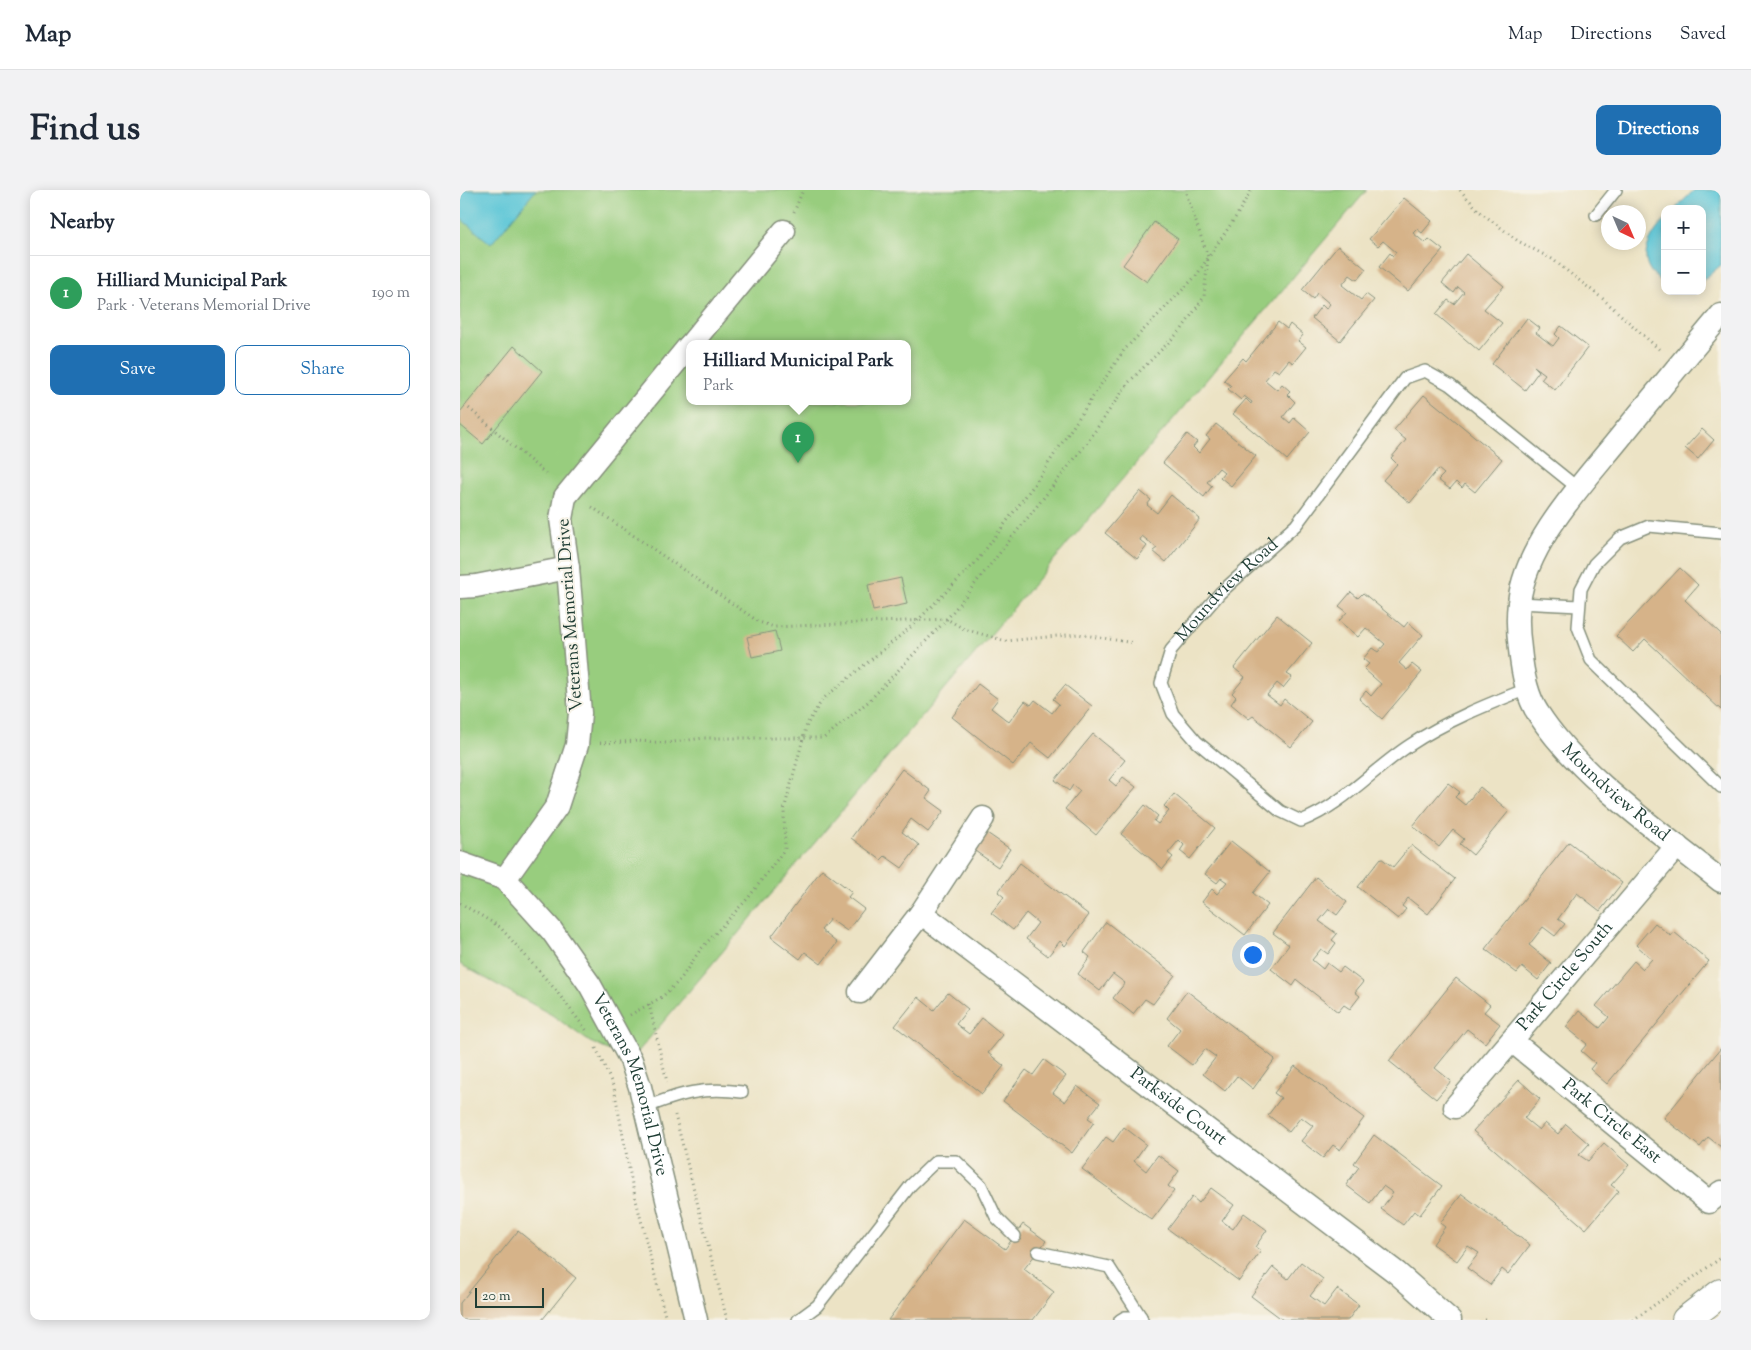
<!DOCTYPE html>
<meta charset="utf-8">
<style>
body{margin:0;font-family:"Sorts Mill Goudy",serif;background:#f2f2f3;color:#1f2937}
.controls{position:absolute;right:15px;top:15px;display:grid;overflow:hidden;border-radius:10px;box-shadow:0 2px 12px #0003}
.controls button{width:45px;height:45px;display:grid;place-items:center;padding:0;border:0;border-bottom:1px solid #e0e1e3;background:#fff;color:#1f2937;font:25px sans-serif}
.compass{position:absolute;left:1141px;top:15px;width:45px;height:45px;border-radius:50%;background:#fff;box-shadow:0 2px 12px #0003;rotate:136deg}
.scale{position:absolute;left:15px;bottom:12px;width:69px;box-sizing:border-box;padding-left:5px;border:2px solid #1f3d34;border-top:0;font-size:14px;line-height:18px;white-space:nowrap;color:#1f3d34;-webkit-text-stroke:4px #f7f3e8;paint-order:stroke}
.you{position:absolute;left:792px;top:764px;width:18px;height:18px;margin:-12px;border:4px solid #fff;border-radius:50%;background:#1a73e8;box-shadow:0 0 0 8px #1a73e833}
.badge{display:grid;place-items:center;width:32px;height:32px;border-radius:50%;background:#1f6fb2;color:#fff;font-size:16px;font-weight:700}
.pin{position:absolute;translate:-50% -41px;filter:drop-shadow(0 1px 2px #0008)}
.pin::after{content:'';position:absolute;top:26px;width:18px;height:15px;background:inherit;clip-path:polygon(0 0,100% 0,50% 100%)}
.popup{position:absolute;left:226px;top:150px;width:225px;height:65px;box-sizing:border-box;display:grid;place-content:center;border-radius:10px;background:#fff;filter:drop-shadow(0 1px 4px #0005);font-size:16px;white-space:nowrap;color:#747a83}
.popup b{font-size:19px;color:#1f2937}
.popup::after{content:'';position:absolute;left:50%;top:100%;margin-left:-10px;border:10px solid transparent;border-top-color:#fff}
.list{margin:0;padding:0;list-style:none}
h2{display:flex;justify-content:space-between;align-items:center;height:65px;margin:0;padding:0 20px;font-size:21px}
h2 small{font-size:16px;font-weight:400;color:#747a83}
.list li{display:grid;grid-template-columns:32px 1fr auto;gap:15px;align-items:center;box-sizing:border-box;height:75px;padding:0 20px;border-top:1px solid #e0e1e3}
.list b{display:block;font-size:19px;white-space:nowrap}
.list p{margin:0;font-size:16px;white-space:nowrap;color:#747a83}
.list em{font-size:16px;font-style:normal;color:#747a83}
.actions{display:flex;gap:10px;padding:15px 20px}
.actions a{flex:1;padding:11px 0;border:1px solid #1f6fb2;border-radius:10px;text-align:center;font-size:18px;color:#1f6fb2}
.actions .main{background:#1f6fb2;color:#fff}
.map{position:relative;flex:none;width:1261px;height:1130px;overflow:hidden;border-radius:10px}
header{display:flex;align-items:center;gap:30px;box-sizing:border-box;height:70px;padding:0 25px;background:#fff;border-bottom:1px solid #e0e1e3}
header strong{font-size:24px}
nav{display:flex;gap:28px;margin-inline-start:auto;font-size:18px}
.intro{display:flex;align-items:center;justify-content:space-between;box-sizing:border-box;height:120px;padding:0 30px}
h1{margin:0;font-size:35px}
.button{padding:12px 22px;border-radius:10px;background:#1f6fb2;color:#fff;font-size:18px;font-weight:700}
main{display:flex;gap:30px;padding:0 30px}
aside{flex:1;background:#fff;border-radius:10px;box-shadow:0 2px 12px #0003}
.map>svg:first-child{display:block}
.green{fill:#98cd7e;stroke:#5c8559;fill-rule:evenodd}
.water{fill:#5cc6d7;stroke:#3e8286}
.building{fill:#d6b389}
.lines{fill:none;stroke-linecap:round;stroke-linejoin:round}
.service-casing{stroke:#86907c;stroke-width:14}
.minor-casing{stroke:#86907c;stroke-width:25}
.secondary-casing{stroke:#86907c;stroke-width:30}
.path{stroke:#86907c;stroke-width:3;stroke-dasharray:1 4;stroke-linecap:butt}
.service{stroke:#fff;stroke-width:11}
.minor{stroke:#fff;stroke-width:22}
.secondary{stroke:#fff;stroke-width:28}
.labels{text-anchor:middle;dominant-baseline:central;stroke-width:4;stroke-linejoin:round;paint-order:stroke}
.street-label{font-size:18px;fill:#1f3d34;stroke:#f7f3e8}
</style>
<header>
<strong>Map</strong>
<nav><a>Map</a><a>Directions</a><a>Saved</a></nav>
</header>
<div class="intro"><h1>Find us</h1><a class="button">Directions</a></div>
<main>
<aside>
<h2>Nearby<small></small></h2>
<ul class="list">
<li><span class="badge" style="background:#2e9e5b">1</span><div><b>Hilliard Municipal Park</b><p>Park · Veterans Memorial Drive</p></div><em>190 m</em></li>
</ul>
<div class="actions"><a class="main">Save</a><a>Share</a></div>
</aside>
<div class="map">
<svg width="1261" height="1130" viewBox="0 0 1261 1130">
<rect width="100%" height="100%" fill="#f7f3e8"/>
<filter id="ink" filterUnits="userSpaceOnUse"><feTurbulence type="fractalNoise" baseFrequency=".02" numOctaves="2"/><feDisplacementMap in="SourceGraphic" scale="10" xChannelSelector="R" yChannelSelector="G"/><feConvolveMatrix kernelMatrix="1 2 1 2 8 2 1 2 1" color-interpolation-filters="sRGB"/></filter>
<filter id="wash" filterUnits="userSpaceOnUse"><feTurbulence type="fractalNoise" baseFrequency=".0096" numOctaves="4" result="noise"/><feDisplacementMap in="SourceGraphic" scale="20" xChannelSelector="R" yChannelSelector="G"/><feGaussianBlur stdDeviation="1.12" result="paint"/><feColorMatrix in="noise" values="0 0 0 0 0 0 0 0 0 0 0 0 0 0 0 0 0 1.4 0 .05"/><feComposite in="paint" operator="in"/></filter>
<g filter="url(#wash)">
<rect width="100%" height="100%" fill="#ece3c5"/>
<path class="green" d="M0,0H907L171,870L130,852L92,825L0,774ZM229,154H447V212H229Z"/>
<g class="water">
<path d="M0,0H76L31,54L0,28Z"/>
<path d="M1234,0H1261V75L1242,91V19H1215Z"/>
<path d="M1205,30V94C1200,90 1193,85 1190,80C1179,63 1193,42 1205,30Z"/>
</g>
<g id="blocks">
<g class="building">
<path d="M944,8L972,31L962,43L957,39L953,43L965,53L969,49L983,60L948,101L919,77L930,63L933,66L936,62L923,51L918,56L909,49Z"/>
<path d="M694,32L718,49L687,92L663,75Z"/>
<path d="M878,56L906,79L897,90L890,85L882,95L901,110L906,104L914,110L880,151L852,128L862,115L866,119L870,114L857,103L853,109L842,100Z"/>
<path d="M1006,64L1044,96L1024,119L1042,133L1019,161L976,124L988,110L994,114L1004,102L998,97L994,103L982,93Z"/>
<path d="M1067,128L1080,138L1076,143L1093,156L1099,148L1095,144L1101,136L1128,157L1095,200L1081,189L1085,184L1074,176L1079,181L1065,200L1032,174Z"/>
<path d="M818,132L827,139L830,134L843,145L838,151L846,157L833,173L829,170L819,182L814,179L805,190L817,200L822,194L830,201L827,204L835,212L823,227L830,233L834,228L850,242L827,270L773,224L786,209L791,214L792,212L784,206L781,210L768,199L771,196L764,190L783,168L786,171Z"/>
<path d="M54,156L82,181L23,254L0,235V222Z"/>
<path d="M964,205L1042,269L1015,302L1005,294L1002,298L996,292L990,299L978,290L984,284L978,279L950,313L923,290L937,274L931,268L946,250L934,240Z"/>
<path d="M756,234L796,266L771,296L760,287L764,282L759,278L747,292L752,296L744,307L703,273L727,244L737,252L733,257L739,263L750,249L746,246Z"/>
<path d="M1242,239L1254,250L1238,269L1225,258Z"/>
<path d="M680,301L691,310L687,315L697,323L711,305L740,329L706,372L693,361L697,358L682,346L680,350L687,356L677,369L645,343Z"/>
<path d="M1220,378L1238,395L1225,410L1261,444V520L1185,449L1173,462L1156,446Z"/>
<path d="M441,388L447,414L413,421L408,395Z"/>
<path d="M891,402L898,408L903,403L944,437L948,432L963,445L939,473L947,480L952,474L962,482L922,529L899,509L906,501L911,506L921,494L904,479L909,474L903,469L912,458L918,462L925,454L906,438L898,447L879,431L887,422L879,416Z"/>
<path d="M817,425L852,453L827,484L832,487L823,498L817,493L807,505L820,515L824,509L852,532L831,557L793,526L789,529L771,514L776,507L772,503L785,487L774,478Z"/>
<path d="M315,441L320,461L292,467L287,447Z"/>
<path d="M518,494L538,509L531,518L549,532L565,511L571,515L575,510L592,523L599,514L593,509L605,495L632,516L590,568L571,553L553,575L492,527Z"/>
<path d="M633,544L665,570L649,590L656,596L663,587L676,597L636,645L605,619L620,601L613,595L609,601L595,590Z"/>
<path d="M442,579L471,601L466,608L484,621L468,642L451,629L442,642L459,655L442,678L425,666L421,670L391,648Z"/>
<path d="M988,593L1000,602L995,607L1005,615L1020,597L1049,621L1013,665L1000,654L1004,649L993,640L979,657L953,636Z"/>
<path d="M714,604L755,638L730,669L720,661L724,655L719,650L708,663L713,667L703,679L661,644L685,615L698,626L694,631L698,634L709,621L704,616Z"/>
<path d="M527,643L550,659L538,677L515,661Z"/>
<path d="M771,651L810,682L793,703L808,715L785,745L742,712L752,699L757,704L767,692L761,688L757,693L745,684Z"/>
<path d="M1109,652L1162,693L1140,721L1117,703L1098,729L1105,734L1095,746L1083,737L1069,755L1091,773L1078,790L1062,777L1057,783L1025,759Z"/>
<path d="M951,655L995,689L968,724L948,708L942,716L946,719L938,729L898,697L921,668L933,677Z"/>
<path d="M560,673L629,725L605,756L600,751L588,766L566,749L578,733L566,723L553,740L531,723L544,707L538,702Z"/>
<path d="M362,679L392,702L388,707L404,719L387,741L370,729L361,740L377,753L361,774L345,762L340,769L311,747Z"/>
<path d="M856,687L887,712L877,725L869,719L859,731L877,744L872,750L876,753L868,764L861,759L852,770L863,779L867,773L879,782L883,777L903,792L895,802L900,806L890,819L884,815L878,822L837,790L833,796L811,779L829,755L813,743Z"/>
<path d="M646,732L715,785L693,814L685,809L673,824L653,808L665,793L653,784L640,801L618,784L630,767L624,762Z"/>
<path d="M1195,733L1211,746L1214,742L1249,771L1147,894L1130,879L1135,873L1121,861L1127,854L1106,837L1119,821L1140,838L1149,827L1136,816L1174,771L1183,779L1192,769L1176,755Z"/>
<path d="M996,788L1030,815L1024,822L1040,834L1025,853L1007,839L975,878L991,891L976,909L929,871Z"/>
<path d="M727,801L815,869L793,899L777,886L765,901L743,884L756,867L745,859L732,875L707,856L720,839L707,828Z"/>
<path d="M488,803L508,819L496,834L509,844L522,828L543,845L528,863L544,876L522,904L435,836L458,807L474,820Z"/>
<path d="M1261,858V957L1248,947L1240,957L1204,928Z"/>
<path d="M584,870L606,886L593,903L605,912L617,896L640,913L628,928L634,932L612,963L543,911L566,880L573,885Z"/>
<path d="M835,876L904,928L880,960L873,955L863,968L841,951L853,936L841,927L829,942L808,925L821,908L814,903Z"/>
<path d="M1059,890L1080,909L1064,928L1079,940L1085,933L1098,944L1106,934L1129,954L1119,965L1128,971L1144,953L1169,975L1151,995L1159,1001L1126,1039L1013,941Z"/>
<path d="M664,937L686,954L674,971L686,981L698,965L719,981L708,996L714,1001L692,1030L622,979L646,947L653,952Z"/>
<path d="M914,945L982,996L960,1025L954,1021L943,1035L921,1019L933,1003L923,996L910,1013L886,995L899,977L894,973Z"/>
<path d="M751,998L774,1015L762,1031L773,1039L784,1023L807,1040L795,1057L801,1061L779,1091L708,1039L732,1007L739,1013Z"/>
<path d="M1002,1004L1070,1055L1048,1084L1042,1079L1030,1095L1007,1078L1019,1063L1008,1056L997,1071L973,1054L985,1037L980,1033Z"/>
<path d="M504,1029L545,1059L563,1034L586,1051L564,1079L594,1102L573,1130H428Z"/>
<path d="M58,1041L116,1088L82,1130H0V1113Z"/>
<path d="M841,1072L863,1089L850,1106L864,1116L877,1099L899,1115L888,1130H823L791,1106L813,1077L828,1089Z"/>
</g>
</g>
</g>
<g filter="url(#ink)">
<use href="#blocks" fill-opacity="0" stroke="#86907c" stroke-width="1"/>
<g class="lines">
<g class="service-casing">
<g id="service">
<path d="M1136,25L1156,0"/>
<path d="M1261,343L1189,336L1160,348L1134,374L1121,399L1118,437L1131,470L1261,597"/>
<path d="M1059,413L1119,416"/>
<path id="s1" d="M1067,499C1028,514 986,531 950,555C913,579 883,615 841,631L820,621L737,552L713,524L701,493L711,460L760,403L836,335L945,188L965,181L990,195L1119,299"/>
<path d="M184,918C221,903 243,897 282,902"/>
<path d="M578,1062L649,1077L681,1127"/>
<path d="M338,1130L357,1116L451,995L476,971H496L521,995L536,1027L555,1046"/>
<path d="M660,1130L665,1127H681L682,1130"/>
</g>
</g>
<g class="minor-casing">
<g id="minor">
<path id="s2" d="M1261,125C1227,165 1195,205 1162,245C1126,290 1065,353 1059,413C1057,428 1058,444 1060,459C1062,480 1066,505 1078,523C1118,586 1203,644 1261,691"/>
<path d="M231,154L324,41"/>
<path d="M0,397L16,396L108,378"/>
<path id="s3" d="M0,673L45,689L92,741L130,795L171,870L180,897L236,1130"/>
<path d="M45,689L97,616L117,555L120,523L108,378L101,329L105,307L229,156"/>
<path id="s4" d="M461,723L937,1083L990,1130"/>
<path d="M400,802L461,723L523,628"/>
<path id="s5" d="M1052,851L1249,1012L1261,1002"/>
<path id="s6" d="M995,917L1217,656"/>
</g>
</g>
<g class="secondary-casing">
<path id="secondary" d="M1226,1130L1261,1103"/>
</g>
<g class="path">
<path d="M1000,0L1019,21L1058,51L1092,69L1143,109L1201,161"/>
<path d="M334,22L343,0"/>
<path d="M5,215L86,284"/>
<path d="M132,317L299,432L314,437L487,429L504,439L546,451L618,444L674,453"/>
<path d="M140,553L178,551L206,553L244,548H364L409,511L487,429L624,257L668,193L722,139L744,107L748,67L725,0"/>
<path d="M0,713L40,737L94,798L127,841"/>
<path d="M189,814L207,892"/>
<path d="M170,825L202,807L220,790L240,760L289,707L325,659L324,620L347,534L363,509L452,436L517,371L574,295L664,160L736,86L777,25L791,0"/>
<path d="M136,858L154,898L172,994L206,1130"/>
<path d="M215,925L267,1130"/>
<path d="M1025,1130H1026"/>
<path d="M1173,1130L1261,1068"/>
</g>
<use href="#service" class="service"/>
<use href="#minor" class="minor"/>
<use href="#secondary" class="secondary"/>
</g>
</g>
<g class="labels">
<g class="street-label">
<text stroke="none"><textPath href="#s1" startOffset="581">Moundview Road</textPath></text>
<text transform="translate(111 425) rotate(-94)">Veterans Memorial Drive</text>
<text stroke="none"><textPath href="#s2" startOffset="580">Moundview Road</textPath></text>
<text stroke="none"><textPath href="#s6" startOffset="171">Park Circle South</textPath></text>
<text stroke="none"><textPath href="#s3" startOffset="292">Veterans Memorial Drive</textPath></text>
<text stroke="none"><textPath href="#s4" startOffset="322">Parkside Court</textPath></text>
<text stroke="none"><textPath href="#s5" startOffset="128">Park Circle East</textPath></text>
</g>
</g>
</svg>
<div class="controls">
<button>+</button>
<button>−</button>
</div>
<svg class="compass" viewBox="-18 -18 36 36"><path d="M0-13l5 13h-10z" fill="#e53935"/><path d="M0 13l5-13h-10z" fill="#747a83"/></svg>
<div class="scale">20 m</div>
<div class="you"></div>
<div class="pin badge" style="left:338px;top:273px;background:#2e9e5b">1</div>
<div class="popup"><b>Hilliard Municipal Park</b>Park</div>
</div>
</main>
